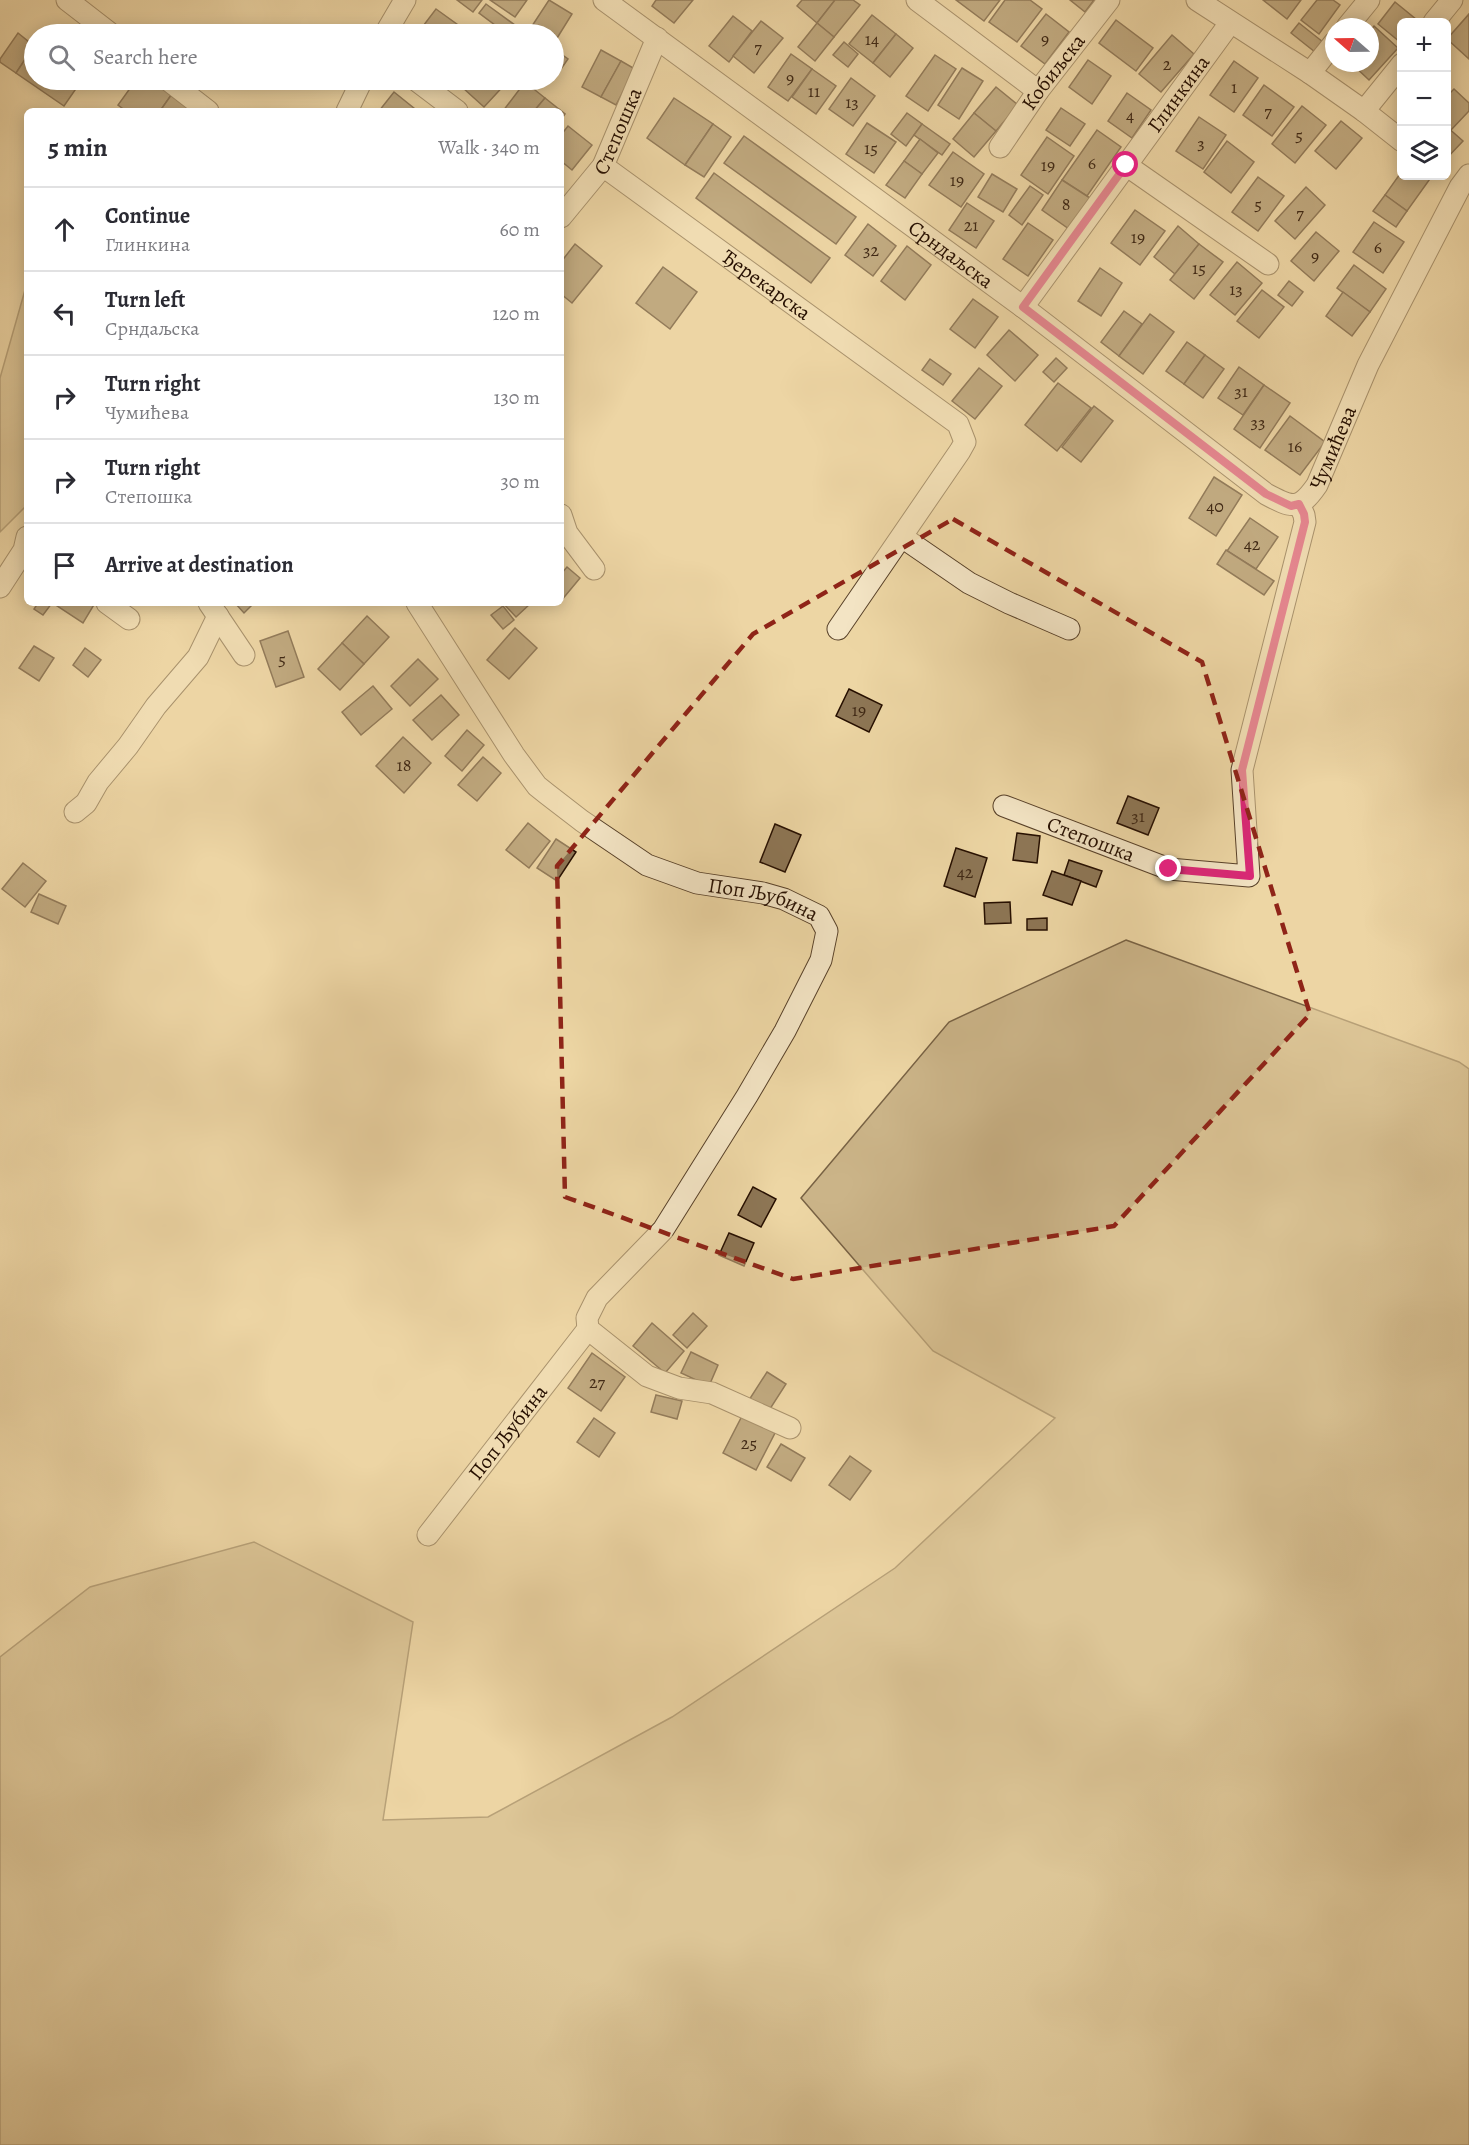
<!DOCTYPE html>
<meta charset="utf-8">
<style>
body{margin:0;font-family:Alegreya,serif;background:#f2f2f3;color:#2b2b33}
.controls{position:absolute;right:18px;top:18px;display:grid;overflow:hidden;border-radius:9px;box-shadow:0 3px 15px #0003}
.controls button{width:54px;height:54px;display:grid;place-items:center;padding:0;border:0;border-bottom:2px solid #e1e1e2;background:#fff;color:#2b2b33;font:30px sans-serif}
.compass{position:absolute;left:1325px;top:18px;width:54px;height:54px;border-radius:50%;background:#fff;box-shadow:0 3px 15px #0003;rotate:290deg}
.stop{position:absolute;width:18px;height:18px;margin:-14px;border:4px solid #db2777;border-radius:50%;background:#fff}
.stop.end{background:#db2777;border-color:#fff;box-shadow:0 2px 6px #0008}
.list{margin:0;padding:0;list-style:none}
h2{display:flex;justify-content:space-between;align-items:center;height:78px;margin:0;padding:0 24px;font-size:26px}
h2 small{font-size:20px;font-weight:400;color:#7c7c81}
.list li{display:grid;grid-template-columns:39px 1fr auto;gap:18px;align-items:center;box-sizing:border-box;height:84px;padding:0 24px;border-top:2px solid #e1e1e2}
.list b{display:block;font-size:22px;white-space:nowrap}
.list p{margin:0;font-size:20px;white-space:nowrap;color:#7c7c81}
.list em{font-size:20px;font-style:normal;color:#7c7c81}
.icon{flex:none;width:33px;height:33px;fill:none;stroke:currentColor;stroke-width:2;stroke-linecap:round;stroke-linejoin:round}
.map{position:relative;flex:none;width:1469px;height:2145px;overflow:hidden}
.search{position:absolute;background:#fff;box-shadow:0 3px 15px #0003;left:24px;top:24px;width:540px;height:66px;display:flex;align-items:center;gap:15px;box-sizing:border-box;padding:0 21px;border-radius:33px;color:#7c7c81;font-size:22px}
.panel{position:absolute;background:#fff;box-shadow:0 3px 15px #0003;left:24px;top:108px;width:540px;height:498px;border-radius:9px}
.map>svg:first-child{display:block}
.green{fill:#cbb488;stroke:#786244;stroke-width:1.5}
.building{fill:#8d7655;stroke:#260f00;stroke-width:1.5}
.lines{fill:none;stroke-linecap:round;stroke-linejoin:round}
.minor-casing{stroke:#584129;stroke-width:23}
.minor{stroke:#f3e4c4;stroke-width:21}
.route{stroke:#db2777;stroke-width:8}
.marked{fill:none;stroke:#8f2418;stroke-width:4.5;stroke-dasharray:12 8;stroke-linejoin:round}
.labels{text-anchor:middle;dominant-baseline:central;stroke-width:6;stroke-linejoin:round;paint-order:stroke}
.number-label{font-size:18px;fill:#402915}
.street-label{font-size:21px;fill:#260f00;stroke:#f3e4c4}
</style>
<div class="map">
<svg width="1469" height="2145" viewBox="0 0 1469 2145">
<rect width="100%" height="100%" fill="#edd6a4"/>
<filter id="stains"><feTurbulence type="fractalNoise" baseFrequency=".00333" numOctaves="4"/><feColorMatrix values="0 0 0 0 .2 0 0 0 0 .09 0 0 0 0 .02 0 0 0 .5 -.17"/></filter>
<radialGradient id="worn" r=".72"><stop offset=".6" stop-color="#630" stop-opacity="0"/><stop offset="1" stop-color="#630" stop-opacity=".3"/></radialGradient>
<g class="green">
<path d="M25,290H27V505L0,532V378Z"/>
<path d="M1126,940L1459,1062L1469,1069V2145H0V1657L90,1587L254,1542L413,1622L383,1820L488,1817L672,1717L895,1568L1055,1418L933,1351L801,1198L949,1022Z"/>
</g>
<g class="building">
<path d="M457,0H482L473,12Z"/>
<path d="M490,0H527L515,17Z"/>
<path d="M549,0L572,14L554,43V34H539L530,29Z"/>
<path d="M656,0H693L674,23L652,6Z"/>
<path d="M802,0H835L817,23L797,6Z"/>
<path d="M835,0H853L860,5L834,37L817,23Z"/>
<path d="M956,0H1000L984,21Z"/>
<path d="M1005,0H1030L1042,9L1017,42L989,22Z"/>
<path d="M1070,0H1094L1085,12Z"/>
<path d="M1263,0H1301L1287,19Z"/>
<path d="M1317,0H1333L1340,5L1319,34L1301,20Z"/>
<path d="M1395,2L1417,20L1416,22H1402L1400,42L1378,24Z"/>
<path d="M486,4L519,28L515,34H507L479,13Z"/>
<path d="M436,9L465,30L462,34H417Z"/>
<path d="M1046,14L1069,32L1045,64L1021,46Z"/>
<path d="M1469,14V59L1447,39Z"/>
<path d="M872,15L896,34L873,63L849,44Z"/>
<path d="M733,16L752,31L729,62L709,46Z"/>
<path d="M1116,20L1153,48L1136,71L1099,43Z"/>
<path d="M761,21L783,38L754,73L733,56Z"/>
<path d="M817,23L834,37L815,61L798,47Z"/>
<path d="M1299,23L1328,46L1320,56L1291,33Z"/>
<path d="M1374,26L1398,48L1369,80L1351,63H1370V31Z"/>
<path d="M18,33L34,46L16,73L0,62V59Z"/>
<path d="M896,34L913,48L890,77L873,63Z"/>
<path d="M1172,35L1194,54L1161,92L1139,74Z"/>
<path d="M844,42L858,54L848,67L833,55Z"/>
<path d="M34,46V80H82L64,106L16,73Z"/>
<path d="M554,49L568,59L559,72L554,68Z"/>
<path d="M601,50L621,61L601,97L582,87Z"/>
<path d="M791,54L812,69L788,101L768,87Z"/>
<path d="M935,55L956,69L928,111L906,96Z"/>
<path d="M1088,60L1111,76L1092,104L1069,87Z"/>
<path d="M621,61L635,69L616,105L601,97Z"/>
<path d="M1234,61L1258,78L1234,112L1210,95Z"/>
<path d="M962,68L983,81L959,119L938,105Z"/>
<path d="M812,69L836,86L816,114L792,97Z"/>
<path d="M851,78L875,96L853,126L829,109Z"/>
<path d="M136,80H158L174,91L160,111H126L118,105Z"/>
<path d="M453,80H470L463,88Z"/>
<path d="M470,80H509L484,107L463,88Z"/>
<path d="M525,82L545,98L534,111H503Z"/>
<path d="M1264,85L1294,107L1272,136L1243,115Z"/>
<path d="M996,87L1018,105L996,131L974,113Z"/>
<path d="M1454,89L1469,103V111L1451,130L1446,126V97Z"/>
<path d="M174,91L199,111H160Z"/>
<path d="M394,92L415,109L414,111H379Z"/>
<path d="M1127,93L1151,110L1132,138L1108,121Z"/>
<path d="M545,98L565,114L561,120V111H534Z"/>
<path d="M674,98L713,124L685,165L647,138Z"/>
<path d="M1302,106L1326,125L1295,163L1272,144Z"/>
<path d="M1061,108L1085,124L1070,146L1046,130Z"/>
<path d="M907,113L922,124L906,146L891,134Z"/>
<path d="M974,113L996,131L974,157L953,139Z"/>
<path d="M1199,117L1226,135L1203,169L1176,151Z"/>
<path d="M1341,121L1362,138L1336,169L1315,151Z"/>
<path d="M867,123L896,142L874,173L846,154Z"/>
<path d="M713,124L731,137L704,177L685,165Z"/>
<path d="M922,124L950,144L942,155L914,135Z"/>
<path d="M568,126L592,145L572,170L561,161V135Z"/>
<path d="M1446,126L1463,141L1447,158L1446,157Z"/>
<path d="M1097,130L1121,147L1087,196L1062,180Z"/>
<path d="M744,136L856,217L836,244L724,163Z"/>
<path d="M1047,137L1074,156L1048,194L1021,175Z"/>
<path d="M920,139L938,153L922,174L904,161Z"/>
<path d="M1227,141L1254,162L1231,193L1204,172Z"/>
<path d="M953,152L984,174L961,207L929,185Z"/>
<path d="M904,161L922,174L905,198L886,185Z"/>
<path d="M1402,171V176H1432L1407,211L1385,195Z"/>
<path d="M714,173L830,258L811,283L696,198Z"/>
<path d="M992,174L1017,189L1003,212L978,197Z"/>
<path d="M1258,177L1284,196L1258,231L1232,212Z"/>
<path d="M1062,180L1090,198L1069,229L1042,210Z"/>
<path d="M1030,186L1043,195L1022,225L1009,215Z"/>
<path d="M1306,187L1325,205L1295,239L1275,221Z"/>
<path d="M1385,195L1407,211L1396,227L1373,211Z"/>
<path d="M967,203L994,221L976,248L949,230Z"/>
<path d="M1135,210L1165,231L1140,265L1111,243Z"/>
<path d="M1374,222L1404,242L1383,273L1353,252Z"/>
<path d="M1028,223L1053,240L1028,276L1003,259Z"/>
<path d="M868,224L896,246L873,276L845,255Z"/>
<path d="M1178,226L1199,244L1175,274L1154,257Z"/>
<path d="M1316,232L1339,251L1314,281L1291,261Z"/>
<path d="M575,244L602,266L572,303L561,294V262Z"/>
<path d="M1199,244L1223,262L1194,299L1170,280Z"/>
<path d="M907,246L931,265L905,300L881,281Z"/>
<path d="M1237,262L1262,283L1235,315L1210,295Z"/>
<path d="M1354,265L1386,289L1370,312L1337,288Z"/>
<path d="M663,267L697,292L670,329L636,303Z"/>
<path d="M1100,268L1122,283L1101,316L1078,301Z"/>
<path d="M1289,281L1303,292L1292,306L1278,295Z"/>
<path d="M1262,290L1284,307L1259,338L1237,321Z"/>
<path d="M1343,292L1370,312L1352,336L1326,316Z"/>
<path d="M973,299L998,317L975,348L950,329Z"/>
<path d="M1124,311L1142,324L1119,356L1101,342Z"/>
<path d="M1150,314L1174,332L1143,374L1119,356Z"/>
<path d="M1009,330L1038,355L1015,381L987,355Z"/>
<path d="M1187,342L1205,355L1184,384L1166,371Z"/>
<path d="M1205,355L1224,369L1203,398L1184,384Z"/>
<path d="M1056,358L1067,368L1054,382L1043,372Z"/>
<path d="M930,359L951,374L943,385L922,370Z"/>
<path d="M1239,367L1264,385L1243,415L1218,398Z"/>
<path d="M979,368L1002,386L975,419L952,401Z"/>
<path d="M1058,383L1091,408L1057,451L1025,425Z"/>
<path d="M1264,385L1290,403L1260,448L1234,429Z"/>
<path d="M1094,406L1113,421L1081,462L1062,447Z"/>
<path d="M1290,416L1325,442L1300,475L1265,450Z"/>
<path d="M1214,477L1242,495L1216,536L1189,518Z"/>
<path d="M1250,518L1278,537L1256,569L1227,551Z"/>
<path d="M1226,550L1274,581L1264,595L1217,564Z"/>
<path d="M567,567L580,578L561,601V574Z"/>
<path d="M38,603H52L43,615L34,609Z"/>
<path d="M55,603H95L83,623L54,604Z"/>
<path d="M235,603H254L244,613Z"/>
<path d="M503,603H531L516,617Z"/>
<path d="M503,606L514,620L503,629L491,615Z"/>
<path d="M367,616L389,637L364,664L342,643Z"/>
<path d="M515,628L537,648L509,679L487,660Z"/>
<path d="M288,631L304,677L276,687L260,641Z"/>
<path d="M342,643L364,664L340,690L318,669Z"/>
<path d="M34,646L54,658L39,681L19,668Z"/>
<path d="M85,648L101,660L88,677L73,665Z"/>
<path d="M418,659L438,679L410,706L391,686Z"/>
<path d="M373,686L392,709L361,735L342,712Z"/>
<path d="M849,689L882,705L869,732L836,716Z"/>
<path d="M441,695L459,715L432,740L413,720Z"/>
<path d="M467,730L484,745L462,771L445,756Z"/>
<path d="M403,737L431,763L404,793L376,766Z"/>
<path d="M483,757L501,773L477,801L458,785Z"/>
<path d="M1128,796L1159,808L1148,835L1117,823Z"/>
<path d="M528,823L550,841L529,868L506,850Z"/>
<path d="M775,824L801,835L785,872L760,862Z"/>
<path d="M1017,833L1040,836L1037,863L1013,860Z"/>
<path d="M556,839L576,852L557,881L537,868Z"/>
<path d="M956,848L987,858L975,897L944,886Z"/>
<path d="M1069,860L1102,871L1096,887L1064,875Z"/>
<path d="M23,863L46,881L25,907L2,889Z"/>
<path d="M1052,871L1081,881L1072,905L1043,895Z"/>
<path d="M39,894L66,906L58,924L31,912Z"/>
<path d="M1010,902L1011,923L985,924L984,903Z"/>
<path d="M1047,918V930H1027V919Z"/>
<path d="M753,1187L776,1199L761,1227L738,1215Z"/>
<path d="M729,1233L754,1243L744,1266L719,1255Z"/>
<path d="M693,1313L707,1326L687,1348L673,1335Z"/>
<path d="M652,1323L684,1351L665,1373L633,1346Z"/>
<path d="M691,1352L718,1365L709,1386L681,1373Z"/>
<path d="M592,1353L625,1377L601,1411L568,1388Z"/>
<path d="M767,1372L786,1384L768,1412L749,1400Z"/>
<path d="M656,1395L682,1401L677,1419L651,1412Z"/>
<path d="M742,1416L775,1433L756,1470L723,1453Z"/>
<path d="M594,1418L615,1433L599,1457L577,1442Z"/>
<path d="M781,1444L805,1458L791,1481L767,1467Z"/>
<path d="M850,1456L871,1471L850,1500L829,1485Z"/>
</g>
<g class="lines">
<g class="minor-casing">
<g id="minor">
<path d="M67,0L111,34"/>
<path id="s1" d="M604,0L1023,307L1266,494C1292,508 1299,511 1317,485L1368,365L1460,187L1469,175"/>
<path d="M917,0L1038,91"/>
<path d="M1197,0L1310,73L1364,111L1402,141"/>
<path d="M1434,22L1452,0"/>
<path d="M1347,27L1369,0"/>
<path d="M385,34L405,0"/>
<path d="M1310,73L1334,43"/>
<path d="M168,80L208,111"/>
<path d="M416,80L457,111"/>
<path d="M347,111L362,80"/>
<path d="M1364,111L1402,64"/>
<path id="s2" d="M1000,147L1038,91L1109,0"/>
<path d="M1126,165L1268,264"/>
<path id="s3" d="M603,166L958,424L965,442L960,451L838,629"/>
<path id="s4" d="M561,217L603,166L657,38"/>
<path id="s5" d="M1023,307L1230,23"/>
<path d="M561,515L567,533L594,569"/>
<path d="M902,537L969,583L1009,603L1069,629"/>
<path d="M0,587L24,550L27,537"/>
<path d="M107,603L129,619"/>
<path d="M209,603L244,655"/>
<path id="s6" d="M417,603L514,755L537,786L547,794L582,821L647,865L697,883L763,893L784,899L819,916L827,931L821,960L785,1031L747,1096L663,1230L597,1298L587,1318L588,1329L647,1376L679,1388L712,1393L790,1428"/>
<path id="s7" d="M1004,806L1169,869L1249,876L1242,770L1305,522L1304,515L1299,504"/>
<path d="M75,812L86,803L98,782L128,746L156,706L198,657L218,616"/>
<path id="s8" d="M428,1535L588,1329"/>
</g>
</g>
<use href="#minor" class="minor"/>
</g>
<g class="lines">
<path class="route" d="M1126,165L1023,307L1266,494L1291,506L1299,504L1304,514L1305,522L1242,770L1250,876L1169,869"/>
</g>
<path d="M0 0H1469V2145H0ZM953,519L1202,662L1310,1014L1114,1226L793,1279L565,1197L557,866L753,634Z" fill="#edd6a4" fill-opacity=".55" fill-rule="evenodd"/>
<path class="marked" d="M953,519L1202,662L1310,1014L1114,1226L793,1279L565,1197L557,866L753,634Z"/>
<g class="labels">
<g class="number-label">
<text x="872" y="39">14</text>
<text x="1045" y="39">9</text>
<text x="758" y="47">7</text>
<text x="1167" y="64">2</text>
<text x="790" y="78">9</text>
<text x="1234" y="87">1</text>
<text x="814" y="91">11</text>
<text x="852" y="102">13</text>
<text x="1268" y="111">7</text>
<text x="1130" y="115">4</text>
<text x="1299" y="135">5</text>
<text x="1201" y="143">3</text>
<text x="871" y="148">15</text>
<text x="1092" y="163">6</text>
<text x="1048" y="165">19</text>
<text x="957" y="180">19</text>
<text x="1066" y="204">8</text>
<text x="1258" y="204">5</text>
<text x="1300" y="213">7</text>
<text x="971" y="225">21</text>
<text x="1138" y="237">19</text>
<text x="1378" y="247">6</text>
<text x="871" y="250">32</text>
<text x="1315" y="256">9</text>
<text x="1199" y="268">15</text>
<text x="1236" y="289">13</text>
<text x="1241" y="391">31</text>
<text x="1258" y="422">33</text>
<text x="1295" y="446">16</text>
<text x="1215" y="506">40</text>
<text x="1252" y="544">42</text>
<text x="282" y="659">5</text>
<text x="859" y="710">19</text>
<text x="404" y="765">18</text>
<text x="1138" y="816">31</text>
<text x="965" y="872">42</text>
<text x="597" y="1382">27</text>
<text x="749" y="1443">25</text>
</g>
<g class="street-label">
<text stroke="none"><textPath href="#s2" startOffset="92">Кобиљска</textPath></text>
<text stroke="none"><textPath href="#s5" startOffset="264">Глинкина</textPath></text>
<text stroke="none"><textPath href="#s4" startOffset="104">Степошка</textPath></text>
<text stroke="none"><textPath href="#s1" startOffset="430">Срндаљска</textPath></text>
<text stroke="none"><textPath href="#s3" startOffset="202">Ђерекарска</textPath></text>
<text stroke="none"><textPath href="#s1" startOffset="928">Чумићева</textPath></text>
<text stroke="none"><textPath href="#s7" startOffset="93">Степошка</textPath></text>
<text stroke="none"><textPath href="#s6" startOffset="476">Поп Љубина</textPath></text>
<text stroke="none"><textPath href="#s8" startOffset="130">Поп Љубина</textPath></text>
</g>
</g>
<rect width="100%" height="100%" filter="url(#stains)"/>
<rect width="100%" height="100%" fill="url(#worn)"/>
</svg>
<div class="controls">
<button>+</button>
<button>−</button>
<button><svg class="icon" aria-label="layers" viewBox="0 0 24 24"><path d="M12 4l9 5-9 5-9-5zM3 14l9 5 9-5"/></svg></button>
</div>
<svg class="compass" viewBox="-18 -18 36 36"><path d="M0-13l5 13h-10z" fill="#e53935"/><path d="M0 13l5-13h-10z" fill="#7c7c81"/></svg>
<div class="stop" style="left:1126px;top:165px"></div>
<div class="stop end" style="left:1169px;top:869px"></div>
<div class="search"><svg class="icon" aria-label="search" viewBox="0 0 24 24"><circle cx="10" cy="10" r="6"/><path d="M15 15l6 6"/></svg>Search here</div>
<section class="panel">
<h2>5 min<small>Walk · 340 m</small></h2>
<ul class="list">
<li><svg class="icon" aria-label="ahead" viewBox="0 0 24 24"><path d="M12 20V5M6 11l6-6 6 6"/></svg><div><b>Continue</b><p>Глинкина</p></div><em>60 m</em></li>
<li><svg class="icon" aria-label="left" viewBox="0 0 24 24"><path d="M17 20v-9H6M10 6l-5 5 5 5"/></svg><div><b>Turn left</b><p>Срндаљска</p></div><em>120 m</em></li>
<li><svg class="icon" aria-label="right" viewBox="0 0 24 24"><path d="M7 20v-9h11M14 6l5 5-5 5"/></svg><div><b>Turn right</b><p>Чумићева</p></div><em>130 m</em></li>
<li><svg class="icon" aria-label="right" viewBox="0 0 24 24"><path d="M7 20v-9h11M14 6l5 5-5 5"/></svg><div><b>Turn right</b><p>Степошка</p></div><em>30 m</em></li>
<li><svg class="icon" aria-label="arrive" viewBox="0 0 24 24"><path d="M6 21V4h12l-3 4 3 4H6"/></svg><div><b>Arrive at destination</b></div></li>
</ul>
</section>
</div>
